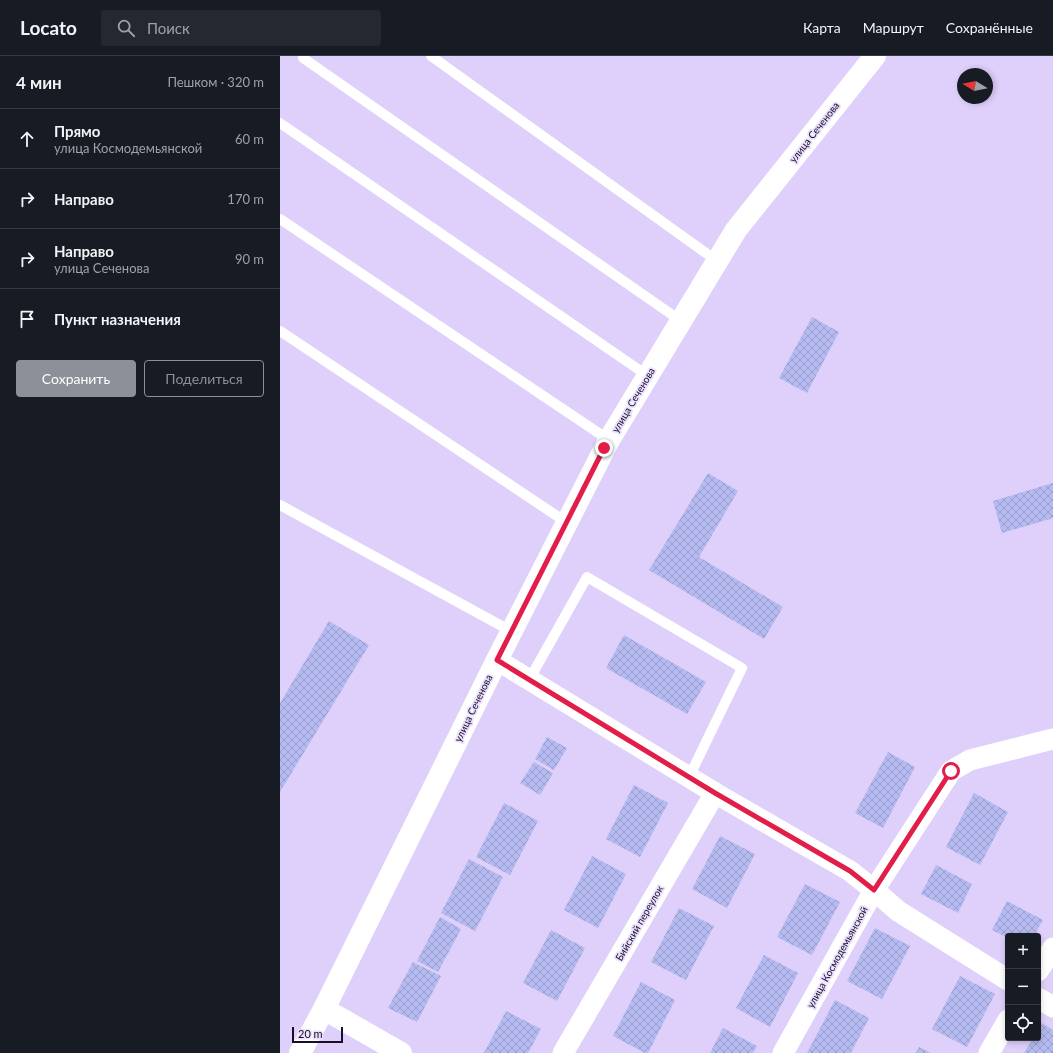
<!DOCTYPE html>
<html lang="ru">
<meta charset="utf-8">
<style>
body{margin:0;font-family:Lato,sans-serif;background:#242831;color:#f1f3f6}
.controls{position:absolute;right:12px;bottom:12px;display:grid;overflow:hidden;border-radius:4px;box-shadow:0 2px 6px #0003}
.controls button{width:36px;height:36px;display:grid;place-items:center;padding:0;border:0;border-bottom:1px solid #363941;background:#171b24;color:#f1f3f6;font:20px sans-serif}
.compass{position:absolute;left:677px;top:12px;width:36px;height:36px;border-radius:50%;background:#171b24;box-shadow:0 2px 6px #0003;rotate:280deg}
.scale{position:absolute;left:12px;bottom:10px;width:51px;box-sizing:border-box;padding-left:4px;border:2px solid #180e27;border-top:0;font-size:11px;line-height:14px;white-space:nowrap;color:#180e27;-webkit-text-stroke:3px #eae0fd;paint-order:stroke}
.stop{position:absolute;width:12px;height:12px;margin:-9px;border:3px solid #e11d48;border-radius:50%;background:#fff}
.stop.end{background:#e11d48;border-color:#fff;box-shadow:0 1px 4px #0008}
.list{margin:0;padding:0;list-style:none}
h2{display:flex;justify-content:space-between;align-items:center;height:52px;margin:0;padding:0 16px;font-size:17px}
h2 small{font-size:13px;font-weight:400;color:#9ea1a6}
.list li{display:grid;grid-template-columns:26px 1fr auto;gap:12px;align-items:center;box-sizing:border-box;height:60px;padding:0 16px;border-top:1px solid #363941}
.list b{display:block;font-size:15px;white-space:nowrap}
.list p{margin:0;font-size:13px;white-space:nowrap;color:#9ea1a6}
.list em{font-size:13px;font-style:normal;color:#9ea1a6}
.actions{display:flex;gap:8px;padding:12px 16px}
.actions a{flex:1;padding:9px 0;border:1px solid #8c9099;border-radius:4px;text-align:center;font-size:14px;color:#8c9099}
.actions .main{background:#8c9099;color:#fff}
.icon{flex:none;width:22px;height:22px;fill:none;stroke:currentColor;stroke-width:2;stroke-linecap:round;stroke-linejoin:round}
.map{position:relative;flex:none;width:773px;height:997px;overflow:hidden}
header{display:flex;align-items:center;gap:24px;box-sizing:border-box;height:56px;padding:0 20px;background:#171b24;border-bottom:1px solid #363941}
header strong{font-size:19px}
nav{display:flex;gap:22px;margin-inline-start:auto;font-size:14px}
.search{width:280px;height:36px;background:#242831;display:flex;align-items:center;gap:10px;box-sizing:border-box;padding:0 14px;border-radius:4px;color:#9ea1a6;font-size:15px}
main{display:flex}
aside{flex:1;background:#171b24}
.map>svg:first-child{display:block}
.building{fill:url(#building-cross-hatch)}
.lines{fill:none;stroke-linecap:round;stroke-linejoin:round}
.service{stroke:#fff;stroke-width:10}
.minor{stroke:#fff;stroke-width:21}
.tertiary{stroke:#fff;stroke-width:22}
.route{stroke:#e11d48;stroke-width:5}
.labels{text-anchor:middle;dominant-baseline:central;stroke-width:3.5;stroke-linejoin:round;paint-order:stroke}
.street-label{font-size:10px;fill:#180e27;stroke:#eae0fd}
</style>
<header>
<strong>Locato</strong>
<div class="search"><svg class="icon" aria-label="search" viewBox="0 0 24 24"><circle cx="10" cy="10" r="6"/><path d="M15 15l6 6"/></svg>Поиск</div>
<nav><a>Карта</a><a>Маршрут</a><a>Сохранённые</a></nav>
</header>
<main>
<aside>
<h2>4 мин<small>Пешком · 320 m</small></h2>
<ul class="list">
<li><svg class="icon" aria-label="ahead" viewBox="0 0 24 24"><path d="M12 20V5M6 11l6-6 6 6"/></svg><div><b>Прямо</b><p>улица Космодемьянской</p></div><em>60 m</em></li>
<li><svg class="icon" aria-label="right" viewBox="0 0 24 24"><path d="M7 20v-9h11M14 6l5 5-5 5"/></svg><div><b>Направо</b></div><em>170 m</em></li>
<li><svg class="icon" aria-label="right" viewBox="0 0 24 24"><path d="M7 20v-9h11M14 6l5 5-5 5"/></svg><div><b>Направо</b><p>улица Сеченова</p></div><em>90 m</em></li>
<li><svg class="icon" aria-label="arrive" viewBox="0 0 24 24"><path d="M6 21V4h12l-3 4 3 4H6"/></svg><div><b>Пункт назначения</b></div></li>
</ul>
<div class="actions"><a class="main">Сохранить</a><a>Поделиться</a></div>
</aside>
<div class="map">
<svg width="773" height="997" viewBox="0 0 773 997">
<defs>
<pattern id="building-cross-hatch" width="8" height="8" patternUnits="userSpaceOnUse"><rect width="8" height="8" fill="#b5baf0"/><path d="M0 0l8 8M0 8l8-8" fill="none" stroke="#9b9fce"/></pattern>
</defs>
<rect width="100%" height="100%" fill="#dfd0fb"/>
<g class="building">
<path d="M532,261L559,276L527,337L499,322Z"/>
<path d="M428,417L458,435L419,501L503,551L484,583L369,514Z"/>
<path d="M773,427V462L722,477L713,445Z"/>
<path d="M49,565L89,589L0,736V647Z"/>
<path d="M344,579L426,626L407,658L326,612Z"/>
<path d="M267,681L287,692L274,714L255,703Z"/>
<path d="M608,696L635,711L603,772L575,757Z"/>
<path d="M254,706L273,717L260,739L240,727Z"/>
<path d="M354,729L388,747L360,801L326,783Z"/>
<path d="M694,737L728,756L700,809L666,791Z"/>
<path d="M224,747L258,765L230,819L196,801Z"/>
<path d="M440,780L475,798L447,852L412,833Z"/>
<path d="M312,800L346,818L318,872L284,854Z"/>
<path d="M189,803L223,821L195,875L161,857Z"/>
<path d="M656,809L692,828L678,857L641,838Z"/>
<path d="M525,828L560,846L532,899L497,881Z"/>
<path d="M727,845L763,864L754,880H728V882L712,874Z"/>
<path d="M399,852L434,870L406,924L371,906Z"/>
<path d="M160,861L181,873L158,916L137,905Z"/>
<path d="M595,872L630,890L602,943L567,925Z"/>
<path d="M271,874L305,892L277,945L243,927Z"/>
<path d="M484,899L518,917L490,971L456,952Z"/>
<path d="M133,906L161,920L137,966L108,952Z"/>
<path d="M680,920L715,938L687,991L652,973Z"/>
<path d="M361,926L395,944L368,997H365L333,980Z"/>
<path d="M555,944L589,962L571,997H527Z"/>
<path d="M226,955L261,973L248,997H204Z"/>
<path d="M762,967L773,974V997H744L753,982H758V974Z"/>
<path d="M443,972L477,990L473,997H430Z"/>
<path d="M639,991L651,997H636Z"/>
</g>
<g class="lines">
<g class="service">
<path d="M151,0L437,205"/>
<path d="M23,2L401,265"/>
<path d="M0,67L368,320"/>
<path d="M0,163L329,384"/>
<path d="M0,275L286,466"/>
<path d="M0,449L231,575"/>
<path d="M249,624L307,521L462,612L409,721"/>
</g>
<g class="minor">
<path d="M217,604L435,737L570,815L594,834L618,855L728,924"/>
<path d="M758,915L773,892"/>
<path d="M758,942L773,951"/>
<path d="M283,997L435,737"/>
<path d="M503,997L594,834L671,715L690,704L773,683"/>
<path d="M709,997L728,964"/>
</g>
<g class="tertiary">
<path d="M44,953L121,997"/>
<path d="M20,997L44,953L217,604L329,384L456,174L595,0"/>
</g>
</g>
<g class="lines">
<path class="route" d="M324,392L217,604L435,737L570,815L594,834L671,715"/>
</g>
<g class="labels">
<g class="street-label">
<text transform="translate(534 76) rotate(-52)">улица Сеченова</text>
<text transform="translate(353 344) rotate(-59)">улица Сеченова</text>
<text transform="translate(193 652) rotate(-64)">улица Сеченова</text>
<text transform="translate(359 867) rotate(-60)">Бийский переулок</text>
<text transform="translate(557 901) rotate(-61)">улица Космодемьянской</text>
</g>
</g>
</svg>
<div class="controls">
<button>+</button>
<button>−</button>
<button><svg class="icon" aria-label="locate" viewBox="0 0 24 24"><circle cx="12" cy="12" r="6"/><path d="M12 2v4M12 18v4M2 12h4M18 12h4"/></svg></button>
</div>
<svg class="compass" viewBox="-18 -18 36 36"><path d="M0-13l5 13h-10z" fill="#e53935"/><path d="M0 13l5-13h-10z" fill="#9ea1a6"/></svg>
<div class="scale">20 m</div>
<div class="stop" style="left:671px;top:715px"></div>
<div class="stop end" style="left:324px;top:392px"></div>
</div>
</main>
